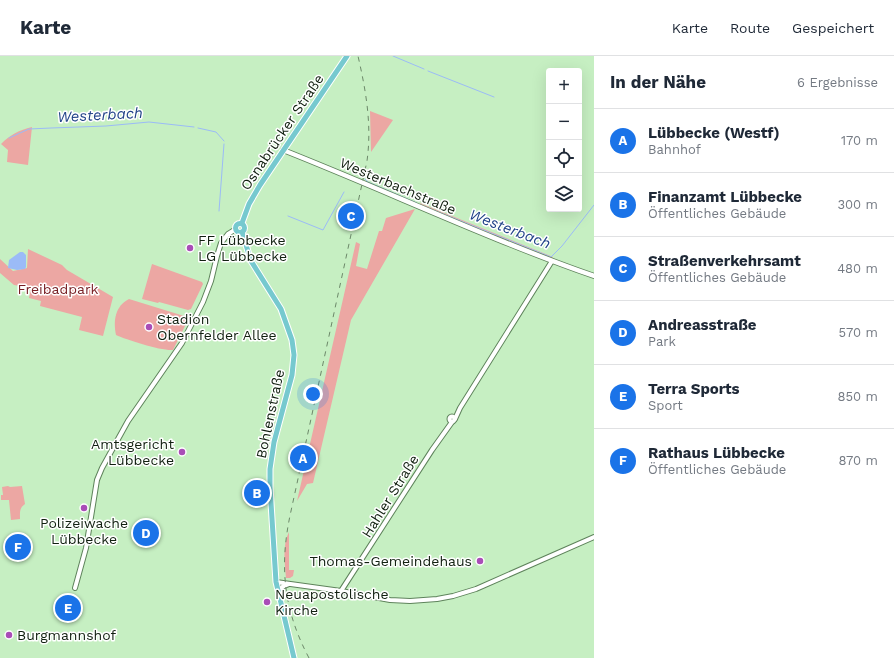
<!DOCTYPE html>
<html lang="de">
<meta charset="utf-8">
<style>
body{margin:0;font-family:"Work Sans",sans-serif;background:#f2f2f3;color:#1f2937}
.controls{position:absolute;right:12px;top:12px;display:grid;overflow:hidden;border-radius:4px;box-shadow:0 4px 16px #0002}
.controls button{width:36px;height:36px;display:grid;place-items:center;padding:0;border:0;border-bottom:1px solid #e0e1e3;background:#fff;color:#1f2937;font:20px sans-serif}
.you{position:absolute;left:313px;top:338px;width:14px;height:14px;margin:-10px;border:3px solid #fff;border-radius:50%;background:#1a73e8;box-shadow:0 0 0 6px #1a73e833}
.badge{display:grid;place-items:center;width:26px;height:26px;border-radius:50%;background:#1a73e8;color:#fff;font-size:13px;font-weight:700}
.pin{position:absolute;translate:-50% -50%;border:2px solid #fff;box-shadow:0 1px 4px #0006}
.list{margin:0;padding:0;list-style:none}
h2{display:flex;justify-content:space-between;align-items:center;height:52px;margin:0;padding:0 16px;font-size:17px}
h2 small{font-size:13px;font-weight:400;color:#747a83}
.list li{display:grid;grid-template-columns:26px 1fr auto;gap:12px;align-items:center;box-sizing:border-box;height:64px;padding:0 16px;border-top:1px solid #e0e1e3}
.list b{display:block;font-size:15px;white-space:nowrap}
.list p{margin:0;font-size:13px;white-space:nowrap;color:#747a83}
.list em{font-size:13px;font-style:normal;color:#747a83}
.icon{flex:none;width:22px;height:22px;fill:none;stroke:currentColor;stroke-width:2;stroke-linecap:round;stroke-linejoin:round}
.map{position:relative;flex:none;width:594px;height:602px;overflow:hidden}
header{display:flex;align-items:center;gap:24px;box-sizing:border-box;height:56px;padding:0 20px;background:#fff;border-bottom:1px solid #e0e1e3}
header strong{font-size:19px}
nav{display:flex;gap:22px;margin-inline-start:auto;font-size:14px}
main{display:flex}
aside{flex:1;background:#fff}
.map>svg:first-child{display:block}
.green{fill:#eca7a3}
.water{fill:#9bbbf7}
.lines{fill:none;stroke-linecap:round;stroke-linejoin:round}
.stream{stroke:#9bbbf7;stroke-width:1}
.tertiary-casing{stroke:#5e835b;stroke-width:6}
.secondary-casing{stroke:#5e835b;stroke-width:6}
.primary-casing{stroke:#fff;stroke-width:7}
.tertiary{stroke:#fff;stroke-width:4}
.secondary{stroke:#fff;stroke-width:4.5}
.primary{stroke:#76c9cf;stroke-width:5}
.rail{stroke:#6c8869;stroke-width:1;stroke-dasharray:5 5;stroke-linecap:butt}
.poi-dot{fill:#a94db7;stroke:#fff;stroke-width:1.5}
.labels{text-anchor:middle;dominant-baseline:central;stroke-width:3;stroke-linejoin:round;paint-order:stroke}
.street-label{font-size:14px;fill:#112010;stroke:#fff}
.poi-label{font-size:14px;fill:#112010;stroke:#fff;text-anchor:start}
.park-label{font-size:14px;fill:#771e23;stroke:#fff}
.water-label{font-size:15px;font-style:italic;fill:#214388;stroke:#fff}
</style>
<header>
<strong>Karte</strong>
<nav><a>Karte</a><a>Route</a><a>Gespeichert</a></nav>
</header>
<main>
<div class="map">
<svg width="594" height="602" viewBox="0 0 594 602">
<rect width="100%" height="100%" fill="#c6efc2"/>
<g class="green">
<path d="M370,55L393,64L371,96Z"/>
<path d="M32,71L28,109L7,106L8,94L1,88C10,79 19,74 32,71Z"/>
<path d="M420,147L553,201L551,203L420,150Z"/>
<path d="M415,153L351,264L313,427L307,428L297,445L356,186L360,188L356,210L367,213L379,175H382L386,162Z"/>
<path d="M28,193L62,209L67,214L113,241L103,280L79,274L82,261L40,250L41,245L29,242L31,232L14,229L0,217V203L13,215L27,212Z"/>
<path d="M152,208L202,226L203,228L191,253L188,254L159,246L158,247L142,243Z"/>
<path d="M129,243L184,260L187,266L173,294C161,295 127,284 116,279C113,265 115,250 129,243Z"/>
<path d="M8,430L10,431L22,430L25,448C19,452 20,457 20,463L11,464L9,444H1V439H3L2,431Z"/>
<path d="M289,476V514H294L293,520L290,522H286C285,508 282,489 289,476Z"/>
</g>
<path class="water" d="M20,196H23L26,199V211L25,213L17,214L8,212L9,204Z"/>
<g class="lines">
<g class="stream">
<path d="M393,0L424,13"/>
<path d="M428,15L494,41"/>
<path d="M198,72L216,76L224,85"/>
<path d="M9,82L29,73L51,72L106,70L149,66L194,71"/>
<path d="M365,123L368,126L417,147"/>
<path d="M421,149L551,201L562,190L594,149"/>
<path d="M219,155L224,88"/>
<path d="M288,160L323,174L344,136"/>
</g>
<g class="tertiary-casing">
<g id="tertiary">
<circle cx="452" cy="363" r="2.5"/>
<path d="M455,363L460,352L552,205"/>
<path d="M276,526L341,535L390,544L410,545L437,543L453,540L476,533L594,481"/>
<path d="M75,532L86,492L97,424L102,412L128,365L182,287L203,246L211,225L217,200L221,187L228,178L236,173"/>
<path d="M341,535L432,394L452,366"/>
<path d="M280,539L282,531L289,528"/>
</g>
</g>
<g class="secondary-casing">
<path id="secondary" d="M283,94C387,135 488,183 594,220"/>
</g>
<g class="primary-casing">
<g id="primary">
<path d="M242,167L249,148L260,129L347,0"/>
<circle cx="240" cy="172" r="4.5"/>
<path d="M242,176L251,205L281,253L292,284L294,299L292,319L274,386L270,413V431L276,526L294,602"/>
</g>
</g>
<use href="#tertiary" class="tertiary"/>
<use href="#secondary" class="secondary"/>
<use href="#primary" class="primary"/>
<path class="rail" d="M309,602C283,553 279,509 291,455L367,105C372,69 366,35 358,0"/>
</g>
<g class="poi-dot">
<circle cx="190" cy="192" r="4"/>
<circle cx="149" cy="271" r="4"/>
<circle cx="182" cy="396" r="4"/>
<circle cx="84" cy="452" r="4"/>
<circle cx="480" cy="505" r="4"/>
<circle cx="267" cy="546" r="4"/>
<circle cx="9" cy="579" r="4"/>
</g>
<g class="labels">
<g class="street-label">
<text transform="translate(282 76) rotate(-56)">Osnabrücker Straße</text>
<text transform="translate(398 130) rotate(23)">Westerbachstraße</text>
<text transform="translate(270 358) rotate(-78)">Bohlenstraße</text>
<text transform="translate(390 440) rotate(-58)">Hahler Straße</text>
</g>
<g class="poi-label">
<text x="198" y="184">FF Lübbecke<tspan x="198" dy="16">LG Lübbecke</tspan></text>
<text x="157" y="263">Stadion<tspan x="157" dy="16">Obernfelder Allee</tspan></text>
<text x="174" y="388" text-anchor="end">Amtsgericht<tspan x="174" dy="16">Lübbecke</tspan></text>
<text x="84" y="467" text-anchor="middle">Polizeiwache<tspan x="84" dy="16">Lübbecke</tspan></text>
<text x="472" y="505" text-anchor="end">Thomas-Gemeindehaus</text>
<text x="275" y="538">Neuapostolische<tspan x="275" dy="16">Kirche</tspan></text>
<text x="17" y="579">Burgmannshof</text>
</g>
<g class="park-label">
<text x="58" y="233">Freibadpark</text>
</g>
<g class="water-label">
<text transform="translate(100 59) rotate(-3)">Westerbach</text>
<text transform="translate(510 173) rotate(21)">Westerbach</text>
</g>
</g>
</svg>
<div class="controls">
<button>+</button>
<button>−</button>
<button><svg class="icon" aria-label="locate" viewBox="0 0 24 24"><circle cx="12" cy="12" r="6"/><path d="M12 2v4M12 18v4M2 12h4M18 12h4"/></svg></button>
<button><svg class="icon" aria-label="layers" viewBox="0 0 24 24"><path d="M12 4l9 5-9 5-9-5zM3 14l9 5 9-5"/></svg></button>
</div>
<div class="you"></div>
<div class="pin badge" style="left:303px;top:402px">A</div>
<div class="pin badge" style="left:257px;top:437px">B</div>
<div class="pin badge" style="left:351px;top:160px">C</div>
<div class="pin badge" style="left:146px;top:477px">D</div>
<div class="pin badge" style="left:68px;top:552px">E</div>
<div class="pin badge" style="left:18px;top:491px">F</div>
</div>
<aside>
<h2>In der Nähe<small>6 Ergebnisse</small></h2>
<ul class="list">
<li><span class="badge">A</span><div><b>Lübbecke (Westf)</b><p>Bahnhof</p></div><em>170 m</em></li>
<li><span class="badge">B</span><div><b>Finanzamt Lübbecke</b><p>Öffentliches Gebäude</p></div><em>300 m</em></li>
<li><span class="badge">C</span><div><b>Straßenverkehrsamt</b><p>Öffentliches Gebäude</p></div><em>480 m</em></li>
<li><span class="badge">D</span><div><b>Andreasstraße</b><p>Park</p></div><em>570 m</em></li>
<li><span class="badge">E</span><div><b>Terra Sports</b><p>Sport</p></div><em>850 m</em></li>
<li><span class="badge">F</span><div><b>Rathaus Lübbecke</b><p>Öffentliches Gebäude</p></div><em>870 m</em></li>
</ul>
</aside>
</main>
